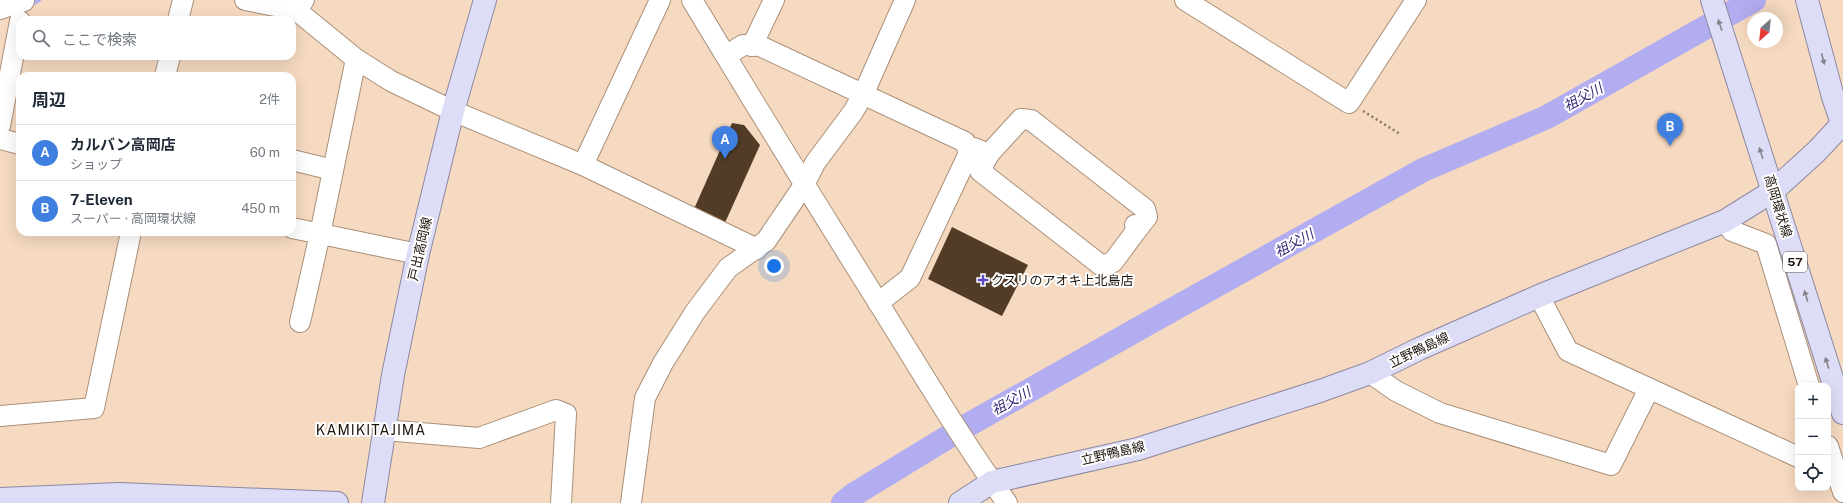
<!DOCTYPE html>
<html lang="ja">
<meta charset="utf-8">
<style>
body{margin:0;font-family:"Public Sans","Noto Sans JP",sans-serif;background:#f6f6f7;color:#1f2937}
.controls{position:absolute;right:12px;bottom:12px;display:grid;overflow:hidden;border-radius:8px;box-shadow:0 4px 16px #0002}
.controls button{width:36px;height:36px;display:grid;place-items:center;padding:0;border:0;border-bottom:1px solid #e0e1e3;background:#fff;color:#1f2937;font:20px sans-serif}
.compass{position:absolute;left:1747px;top:12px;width:36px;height:36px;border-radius:50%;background:#fff;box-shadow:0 4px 16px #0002;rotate:207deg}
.you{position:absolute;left:774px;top:266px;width:14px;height:14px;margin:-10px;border:3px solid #fff;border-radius:50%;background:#1a73e8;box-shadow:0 0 0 6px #1a73e833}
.badge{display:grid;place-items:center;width:26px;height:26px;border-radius:50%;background:#614bc4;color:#fff;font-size:13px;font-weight:700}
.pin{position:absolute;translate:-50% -33px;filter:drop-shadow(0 1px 2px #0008)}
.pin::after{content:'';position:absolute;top:21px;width:14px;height:12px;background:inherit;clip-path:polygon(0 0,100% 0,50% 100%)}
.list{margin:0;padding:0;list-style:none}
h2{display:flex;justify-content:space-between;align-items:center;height:52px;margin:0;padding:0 16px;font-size:17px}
h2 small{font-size:13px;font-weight:400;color:#747a83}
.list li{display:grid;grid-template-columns:26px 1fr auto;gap:12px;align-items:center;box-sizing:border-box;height:56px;padding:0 16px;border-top:1px solid #e0e1e3}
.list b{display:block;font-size:15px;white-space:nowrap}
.list p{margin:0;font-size:13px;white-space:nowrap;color:#747a83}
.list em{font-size:13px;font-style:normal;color:#747a83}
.icon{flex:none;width:22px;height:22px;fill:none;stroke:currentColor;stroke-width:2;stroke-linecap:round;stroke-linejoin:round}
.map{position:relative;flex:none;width:1843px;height:503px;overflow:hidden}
.search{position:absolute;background:#fff;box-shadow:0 4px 16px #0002;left:16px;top:16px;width:280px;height:44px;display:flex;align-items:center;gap:10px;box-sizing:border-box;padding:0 14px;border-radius:12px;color:#747a83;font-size:15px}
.panel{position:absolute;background:#fff;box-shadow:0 4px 16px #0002;left:16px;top:72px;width:280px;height:164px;border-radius:12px}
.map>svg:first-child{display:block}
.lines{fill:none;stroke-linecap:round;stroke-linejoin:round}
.stream{stroke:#b1adf0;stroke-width:4}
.river{stroke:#b1adf0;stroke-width:24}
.building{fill:#523c28}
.minor-casing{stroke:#aa9079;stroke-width:22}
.major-casing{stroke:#8c88a1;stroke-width:24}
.path{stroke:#857362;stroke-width:2.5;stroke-dasharray:2 3;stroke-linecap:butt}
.minor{stroke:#fff;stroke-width:20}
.major{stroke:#deddf7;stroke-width:22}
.oneway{fill:#87838d}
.poi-dot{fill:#614bc4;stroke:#fff;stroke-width:1.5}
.labels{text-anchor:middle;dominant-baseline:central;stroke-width:4;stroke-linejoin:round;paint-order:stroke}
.shield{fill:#fff;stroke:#615a54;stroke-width:1}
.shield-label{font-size:12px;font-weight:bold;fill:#1d140b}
.street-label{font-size:13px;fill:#1d140b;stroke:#fff}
.poi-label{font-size:13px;fill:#1d140b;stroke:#fff;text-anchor:start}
.water-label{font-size:14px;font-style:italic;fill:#362875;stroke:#fff}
.neighbourhood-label{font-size:14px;letter-spacing:1px;fill:#1d140b;stroke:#fff}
</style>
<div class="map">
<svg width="1843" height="503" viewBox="0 0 1843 503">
<rect width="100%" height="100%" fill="#f5d9c1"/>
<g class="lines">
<path class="stream" d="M29,6L39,0"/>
<path class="river" d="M843,503L853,495L961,429L1154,320L1423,170L1547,117L1754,0"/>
</g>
<g class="building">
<path d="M732,123L744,125L760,145L724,225L694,209Z"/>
<path d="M952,227L1028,265L1002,316L928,279Z"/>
</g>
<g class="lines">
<g class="minor-casing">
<g id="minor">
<path d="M245,0L296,10L304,0"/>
<path d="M692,0C754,103 817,205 881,307C922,373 962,440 1007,503"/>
<path d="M1185,0L1349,103L1416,0"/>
<path d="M0,9L24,1"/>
<path d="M296,10L356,59L391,81L453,111L583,165L757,249"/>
<path d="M178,20L183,0"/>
<path d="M752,46L774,0"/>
<path d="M726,56L743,45L760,46L965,142L969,153L910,278L878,303"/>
<path d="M165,76L170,56"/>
<path d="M0,126L20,21"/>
<path d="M0,139L20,144"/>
<path d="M968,148H974L989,154L980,171L1102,266L1113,262L1139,227L1135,225"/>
<path d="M989,154L1021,119L1031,120L1145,209L1147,217L1139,227"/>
<path d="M292,160L333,170"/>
<path d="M583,165L660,0"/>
<path d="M1725,221L1732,231L1766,244L1809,386"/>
<path d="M292,228L418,254"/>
<path d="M1539,296L1568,351L1798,457"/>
<path d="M300,322L320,234L356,59"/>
<path d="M1370,373L1396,391L1440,413L1611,465L1649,389"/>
<path d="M0,416L94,408L131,232"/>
<path d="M385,430L479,438L556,410L566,414L561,503"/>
<path d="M1828,446L1843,492"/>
<path d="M631,503L645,398L663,363L695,312L728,268L766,241L804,185L815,163L853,112L863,95L905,0"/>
</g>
</g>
<g class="major-casing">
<g id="major">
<path d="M1712,0L1843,413"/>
<path d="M1807,0L1833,97L1843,126"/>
<path d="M0,499L119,494L337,503"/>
<path d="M373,503L393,375L418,254L453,111L485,0"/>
<path d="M960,503L992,482L1138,449L1320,391L1370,373L1419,349L1539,296L1725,221L1773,191L1817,151L1843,123"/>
</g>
</g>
<path class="path" d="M1363,111L1400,134"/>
<use href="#minor" class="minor"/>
<use href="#major" class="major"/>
</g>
<defs><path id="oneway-solid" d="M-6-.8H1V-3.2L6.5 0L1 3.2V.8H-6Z"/></defs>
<g class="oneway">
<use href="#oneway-solid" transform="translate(1720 25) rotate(-108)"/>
<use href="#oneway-solid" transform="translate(1823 59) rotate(76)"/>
<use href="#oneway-solid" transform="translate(1761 153) rotate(-108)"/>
<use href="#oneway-solid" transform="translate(1806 296) rotate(-107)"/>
<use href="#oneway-solid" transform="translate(1827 363) rotate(-107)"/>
</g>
<path class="poi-dot" d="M981 274h4v4h4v4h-4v4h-4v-4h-4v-4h4z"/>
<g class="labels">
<rect class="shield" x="1783" y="252" width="24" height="20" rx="3"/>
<g class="shield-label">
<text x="1795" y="262">57</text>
</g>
<g class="street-label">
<text transform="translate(1778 206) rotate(73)">高岡環状線</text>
<text transform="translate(420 249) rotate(-77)">戸出高岡線</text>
<text transform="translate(1419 350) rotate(-25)">立野鴨島線</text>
<text transform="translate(1113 453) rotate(-13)">立野鴨島線</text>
</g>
<g class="poi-label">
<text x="991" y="280">クスリのアオキ上北島店</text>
</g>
<g class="water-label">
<text transform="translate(1583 97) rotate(-29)">祖父川</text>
<text transform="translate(1294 243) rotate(-29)">祖父川</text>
<text transform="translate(1011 401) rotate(-29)">祖父川</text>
</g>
<g class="neighbourhood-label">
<text x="371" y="430">KAMIKITAJIMA</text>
</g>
</g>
</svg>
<div class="controls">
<button>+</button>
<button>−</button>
<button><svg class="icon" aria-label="locate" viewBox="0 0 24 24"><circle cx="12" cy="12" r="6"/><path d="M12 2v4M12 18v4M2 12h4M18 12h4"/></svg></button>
</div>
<svg class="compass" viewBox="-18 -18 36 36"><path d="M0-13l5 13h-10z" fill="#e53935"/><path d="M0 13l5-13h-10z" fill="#747a83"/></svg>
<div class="you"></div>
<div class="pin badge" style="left:725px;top:159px;background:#3f7fe0">A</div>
<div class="pin badge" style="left:1670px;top:146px;background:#3f7fe0">B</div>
<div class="search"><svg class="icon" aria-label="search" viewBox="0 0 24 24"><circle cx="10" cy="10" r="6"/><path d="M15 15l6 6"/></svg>ここで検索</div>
<section class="panel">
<h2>周辺<small>2件</small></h2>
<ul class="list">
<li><span class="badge" style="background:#3f7fe0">A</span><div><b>カルバン高岡店</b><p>ショップ</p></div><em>60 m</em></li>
<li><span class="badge" style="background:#3f7fe0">B</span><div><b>7-Eleven</b><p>スーパー · 高岡環状線</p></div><em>450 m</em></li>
</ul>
</section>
</div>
